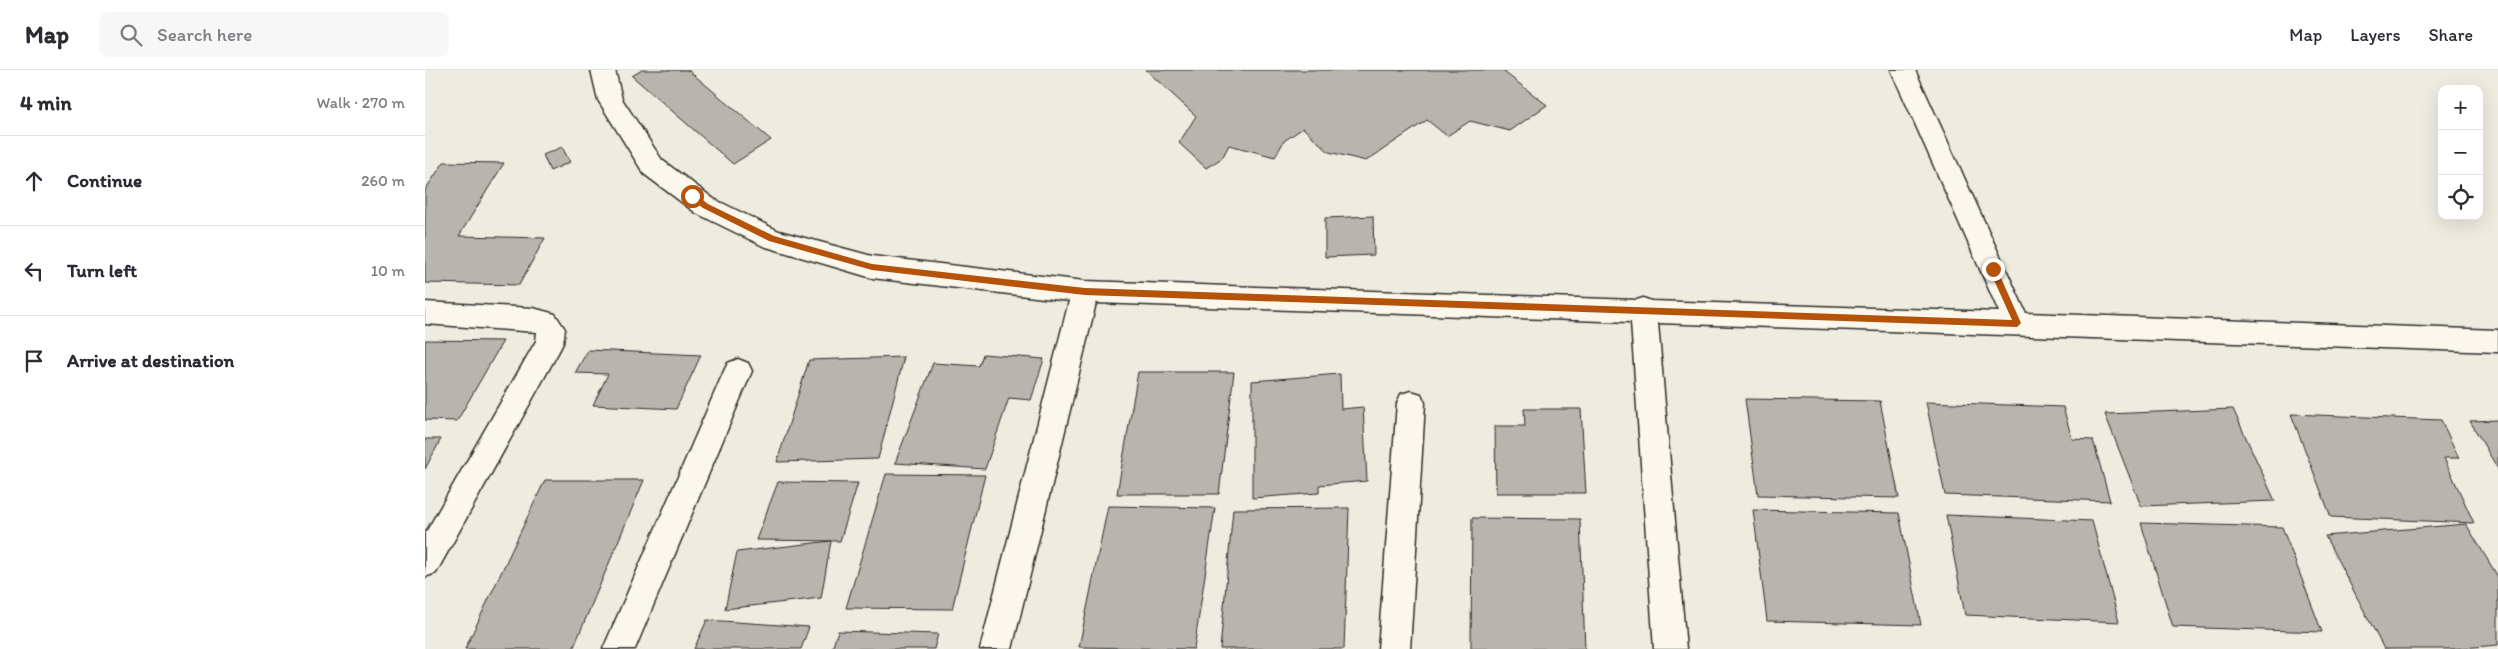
<!DOCTYPE html>
<meta charset="utf-8">
<style>
body{margin:0;font-family:Itim,sans-serif;background:#f7f7f7;color:#2b2b33}
.controls{position:absolute;right:15px;top:15px;display:grid;overflow:hidden;border-radius:10px;box-shadow:0 5px 20px #0002}
.controls button{width:45px;height:45px;display:grid;place-items:center;padding:0;border:0;border-bottom:1px solid #e1e1e2;background:#fff;color:#2b2b33;font:25px sans-serif}
.stop{position:absolute;width:15px;height:15px;margin:-11px;border:4px solid #b45309;border-radius:50%;background:#fff}
.stop.end{background:#b45309;border-color:#fff;box-shadow:0 1px 5px #0008}
.list{margin:0;padding:0;list-style:none}
h2{display:flex;justify-content:space-between;align-items:center;height:65px;margin:0;padding:0 20px;font-size:21px}
h2 small{font-size:16px;font-weight:400;color:#7c7c81}
.list li{display:grid;grid-template-columns:32px 1fr auto;gap:15px;align-items:center;box-sizing:border-box;height:90px;padding:0 20px;border-top:1px solid #e1e1e2}
.list b{display:block;font-size:19px;white-space:nowrap}
.list em{font-size:16px;font-style:normal;color:#7c7c81}
.icon{flex:none;width:28px;height:28px;fill:none;stroke:currentColor;stroke-width:2;stroke-linecap:round;stroke-linejoin:round}
.map{position:relative;flex:none;width:2073px;height:579px;overflow:hidden}
header{display:flex;align-items:center;gap:30px;box-sizing:border-box;height:70px;padding:0 25px;background:#fff;border-bottom:1px solid #e1e1e2}
header strong{font-size:24px}
nav{display:flex;gap:28px;margin-inline-start:auto;font-size:18px}
.search{width:350px;height:45px;background:#f7f7f7;display:flex;align-items:center;gap:12px;box-sizing:border-box;padding:0 18px;border-radius:10px;color:#7c7c81;font-size:19px}
main{display:flex}
aside{flex:1;background:#fff}
.map>svg:first-child{display:block}
.building{fill:#b8b5ae;stroke:#2b2b2b}
.lines{fill:none;stroke-linecap:round;stroke-linejoin:round}
.minor-casing{stroke:#2b2b2b;stroke-width:3}
.minor{fill:#fbf7ec;fill-rule:evenodd}
.route{fill:#b45309}
</style>
<header>
<strong>Map</strong>
<div class="search"><svg class="icon" aria-label="search" viewBox="0 0 24 24"><circle cx="10" cy="10" r="6"/><path d="M15 15l6 6"/></svg>Search here</div>
<nav><a>Map</a><a>Layers</a><a>Share</a></nav>
</header>
<main>
<aside>
<h2>4 min<small>Walk · 270 m</small></h2>
<ul class="list">
<li><svg class="icon" aria-label="ahead" viewBox="0 0 24 24"><path d="M12 20V5M6 11l6-6 6 6"/></svg><div><b>Continue</b></div><em>260 m</em></li>
<li><svg class="icon" aria-label="left" viewBox="0 0 24 24"><path d="M17 20v-9H6M10 6l-5 5 5 5"/></svg><div><b>Turn left</b></div><em>10 m</em></li>
<li><svg class="icon" aria-label="arrive" viewBox="0 0 24 24"><path d="M6 21V4h12l-3 4 3 4H6"/></svg><div><b>Arrive at destination</b></div></li>
</ul>
</aside>
<div class="map">
<svg width="2073" height="579" viewBox="0 0 2073 579">
<rect width="100%" height="100%" fill="#eeebe0"/>
<filter id="ink" filterUnits="userSpaceOnUse"><feTurbulence type="fractalNoise" baseFrequency=".02" numOctaves="2"/><feDisplacementMap in="SourceGraphic" scale="10" xChannelSelector="R" yChannelSelector="G"/><feConvolveMatrix kernelMatrix="1 2 1 2 8 2 1 2 1" color-interpolation-filters="sRGB"/></filter>
<g filter="url(#ink)">
<g class="building">
<path d="M217,0H263L346,70L308,94L207,6Z"/>
<path d="M721,0H1082L1079,2L1122,35L1085,61L1045,51L1022,66L1002,50L941,91L904,82L878,58L859,71L850,87L804,75L797,88L781,98L754,73L771,46Z"/>
<path d="M137,77L145,92L125,101L118,85Z"/>
<path d="M19,92L79,93L34,166L120,168L94,215L0,213V120Z"/>
<path d="M948,146L949,185L900,187V148Z"/>
<path d="M0,270L78,271L32,351L0,350Z"/>
<path d="M163,280L276,285L251,339L168,335L183,304L150,303Z"/>
<path d="M558,284L619,289L606,330L584,328L560,399L470,393L508,293L554,296Z"/>
<path d="M479,287L453,389L352,392L384,290Z"/>
<path d="M713,302H809L794,424H692Z"/>
<path d="M915,304L916,339L938,337L942,411L894,415V423L827,428V311Z"/>
<path d="M1320,329L1455,331L1474,428L1333,425Z"/>
<path d="M1501,332L1638,337L1647,369L1668,370L1685,431L1520,425Z"/>
<path d="M1099,339H1156L1161,423H1071L1070,356H1100Z"/>
<path d="M1808,339L1850,431L1716,436L1680,344Z"/>
<path d="M1866,344L2016,350L2034,388H2019L2049,453L1906,447Z"/>
<path d="M2073,350V399L2045,351Z"/>
<path d="M0,369H16L0,399Z"/>
<path d="M461,404L560,405L527,539L421,538Z"/>
<path d="M120,410H219L148,579H40Z"/>
<path d="M353,412L433,413L415,471L331,470Z"/>
<path d="M683,436L790,438L769,579L654,577Z"/>
<path d="M924,438L919,579H795L808,439Z"/>
<path d="M1328,440L1474,443L1496,555L1342,551Z"/>
<path d="M1521,445L1667,451L1694,552L1540,545Z"/>
<path d="M1047,448L1155,449L1160,579H1046Z"/>
<path d="M1716,453L1857,457L1897,562L1748,557Z"/>
<path d="M2041,454L2073,507V575L2026,579H1959L1900,466Z"/>
<path d="M406,471L396,528L300,539L312,482Z"/>
<path d="M282,550L384,557L376,579H269Z"/>
<path d="M413,561L513,564L509,579H407Z"/>
</g>
<g class="lines">
<g class="minor-casing">
<g id="minor">
<path d="M166,0H190L197,29L237,90L289,129L354,161L447,186L660,211L1212,230L1218,228L1226,231L1574,242L1466,0H1490L1601,243L2073,260V282L1233,253L1261,579H1229L1206,252L671,233L587,579H555L644,231L447,208L338,176L271,143L219,104L173,30Z"/>
<path d="M0,232L108,238L130,244L140,259L138,273L134,281L11,503L0,507V464L111,271L112,262L0,254Z"/>
<path d="M313,289L323,293L327,301L210,579H178L299,301L303,293Z"/>
<path d="M986,321L996,324L1000,333L985,579H953L972,333L976,324Z"/>
</g>
</g>
<use href="#minor" class="minor"/>
</g>
</g>
<path class="route" d="M265,124H270L283,134L349,166L447,194L660,218L1587,250L1564,199L1568,196L1572,199L1596,253L1592,257L660,225L447,200L344,171L278,138L265,128Z"/>
</svg>
<div class="controls">
<button>+</button>
<button>−</button>
<button><svg class="icon" aria-label="locate" viewBox="0 0 24 24"><circle cx="12" cy="12" r="6"/><path d="M12 2v4M12 18v4M2 12h4M18 12h4"/></svg></button>
</div>
<div class="stop" style="left:267px;top:126px"></div>
<div class="stop end" style="left:1568px;top:199px"></div>
</div>
</main>
